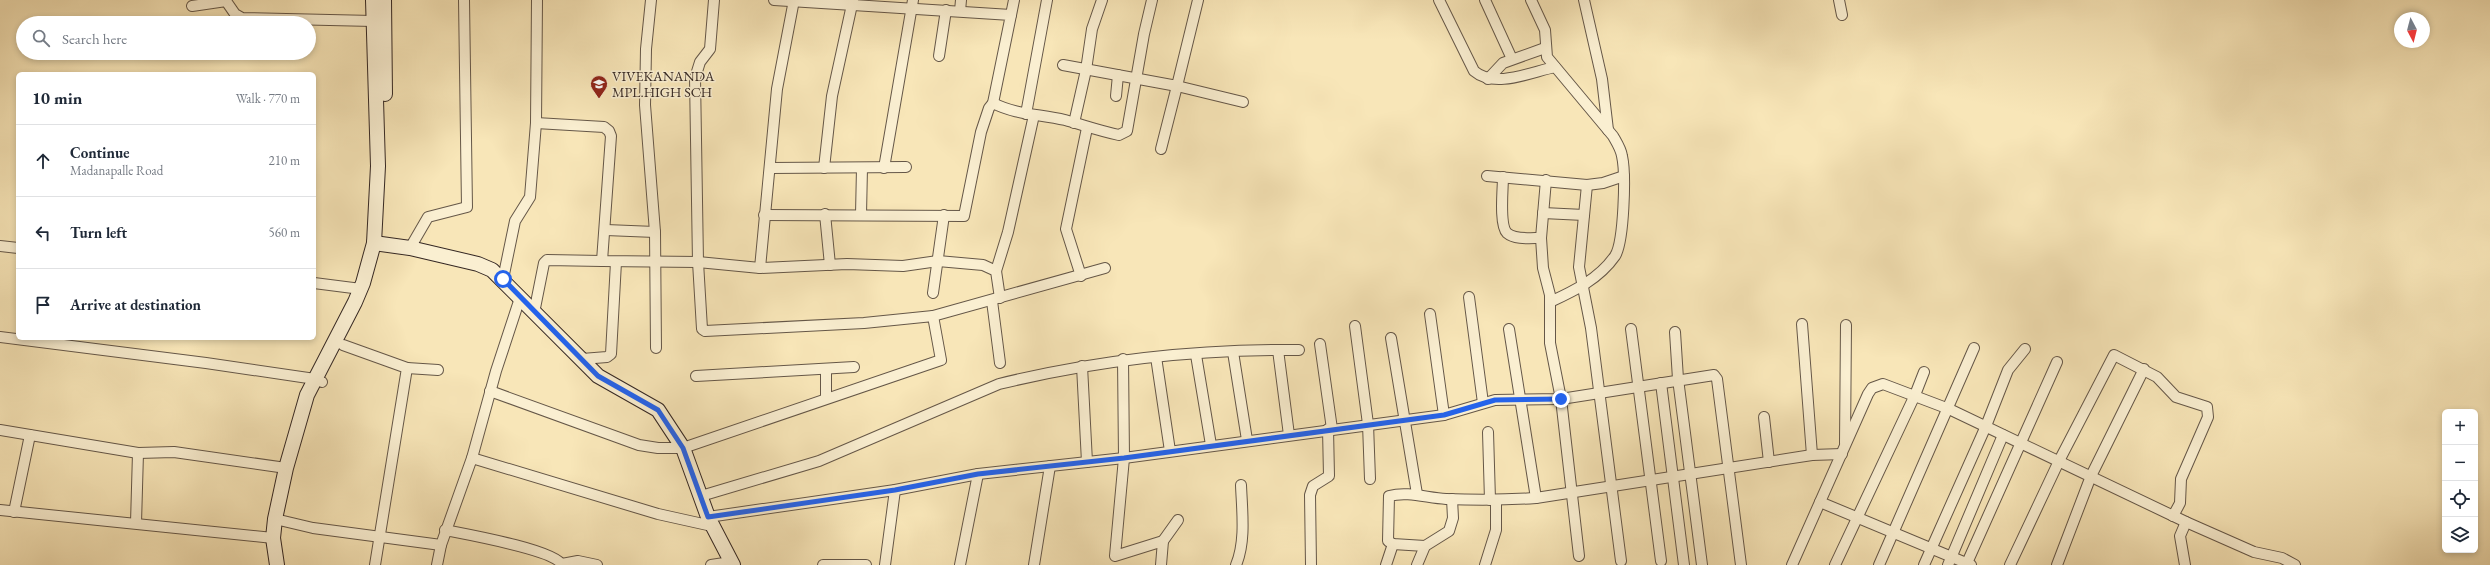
<!DOCTYPE html>
<meta charset="utf-8">
<style>
body{margin:0;font-family:"EB Garamond",serif;background:#f6f6f7;color:#1f2937}
.controls{position:absolute;right:12px;bottom:12px;display:grid;overflow:hidden;border-radius:6px;box-shadow:0 2px 6px #0003}
.controls button{width:36px;height:36px;display:grid;place-items:center;padding:0;border:0;border-bottom:1px solid #e0e1e3;background:#fff;color:#1f2937;font:20px sans-serif}
.compass{position:absolute;left:2394px;top:12px;width:36px;height:36px;border-radius:50%;background:#fff;box-shadow:0 2px 6px #0003;rotate:173deg}
.stop{position:absolute;width:12px;height:12px;margin:-9px;border:3px solid #2563eb;border-radius:50%;background:#fff}
.stop.end{background:#2563eb;border-color:#fff;box-shadow:0 1px 4px #0008}
.list{margin:0;padding:0;list-style:none}
h2{display:flex;justify-content:space-between;align-items:center;height:52px;margin:0;padding:0 16px;font-size:17px}
h2 small{font-size:13px;font-weight:400;color:#747a83}
.list li{display:grid;grid-template-columns:26px 1fr auto;gap:12px;align-items:center;box-sizing:border-box;height:72px;padding:0 16px;border-top:1px solid #e0e1e3}
.list b{display:block;font-size:15px;white-space:nowrap}
.list p{margin:0;font-size:13px;white-space:nowrap;color:#747a83}
.list em{font-size:13px;font-style:normal;color:#747a83}
.icon{flex:none;width:22px;height:22px;fill:none;stroke:currentColor;stroke-width:2;stroke-linecap:round;stroke-linejoin:round}
.map{position:relative;flex:none;width:2490px;height:565px;overflow:hidden}
.search{position:absolute;background:#fff;box-shadow:0 2px 6px #0003;left:16px;top:16px;width:300px;height:44px;display:flex;align-items:center;gap:10px;box-sizing:border-box;padding:0 14px;border-radius:22px;color:#747a83;font-size:15px}
.panel{position:absolute;background:#fff;box-shadow:0 2px 6px #0003;left:16px;top:72px;width:300px;height:268px;border-radius:6px}
.map>svg:first-child{display:block}
.lines{fill:none;stroke-linecap:round;stroke-linejoin:round}
.minor-casing{stroke:#655748;stroke-width:12}
.secondary-casing{stroke:#342723;stroke-width:16}
.minor{stroke:#faefd1;stroke-width:10}
.secondary{stroke:#faefd1;stroke-width:14}
.route{stroke:#2563eb;stroke-width:5}
.labels{text-anchor:middle;dominant-baseline:central;stroke-width:3;stroke-linejoin:round;paint-order:stroke}
.poi-label{font-size:14px;fill:#342723;stroke:#faefd1;text-anchor:start}
</style>
<div class="map">
<svg width="2490" height="565" viewBox="0 0 2490 565">
<rect width="100%" height="100%" fill="#f8e6b8"/>
<filter id="stains"><feTurbulence type="fractalNoise" baseFrequency=".005" numOctaves="4"/><feColorMatrix values="0 0 0 0 .2 0 0 0 0 .09 0 0 0 0 .02 0 0 0 .5 -.17"/></filter>
<radialGradient id="worn" r=".72"><stop offset=".6" stop-color="#630" stop-opacity="0"/><stop offset="1" stop-color="#630" stop-opacity=".3"/></radialGradient>
<g class="lines">
<g class="minor-casing">
<g id="minor">
<path d="M651,0L646,49L645,105L655,232L656,348"/>
<path d="M1439,0L1474,71C1495,89 1531,72 1555,67"/>
<path d="M1485,0L1512,59"/>
<path d="M1531,0L1545,30L1547,57L1613,136C1617,143 1621,149 1622,156C1626,174 1624,242 1615,256C1599,279 1574,291 1550,302"/>
<path d="M1584,0L1602,79L1608,130"/>
<path d="M1839,0L1842,15"/>
<path d="M192,6L226,1L235,14L242,18L373,21"/>
<path d="M960,11L961,0"/>
<path d="M1011,15L1014,0"/>
<path d="M939,56L946,10"/>
<path d="M1063,65L1177,86L1198,0"/>
<path d="M1488,79L1503,63L1545,48"/>
<path d="M1116,96L1118,75"/>
<path d="M993,103C1016,115 1040,114 1065,120C1083,125 1100,131 1119,135L1127,131L1144,34L1152,0"/>
<path d="M1026,114L1047,0"/>
<path d="M536,123L604,127L609,131L611,136L602,261L698,262L760,268L847,264L903,266L938,261L983,265L996,271L1000,298"/>
<path d="M1074,123L1086,70L1092,29L1102,0"/>
<path d="M1161,149L1177,86L1243,102"/>
<path d="M771,168L906,167"/>
<path d="M824,168L832,96L853,0"/>
<path d="M884,168L913,0"/>
<path d="M1487,176L1587,185L1603,183L1624,176"/>
<path d="M1503,177C1503,188 1499,225 1507,233C1515,240 1531,238 1541,238"/>
<path d="M1546,180L1541,238L1543,268L1550,295V343L1561,399L1579,556"/>
<path d="M1587,185L1579,267L1591,328L1621,561"/>
<path d="M1543,213L1584,215"/>
<path d="M825,214L830,265"/>
<path d="M861,214L862,168"/>
<path d="M764,215L964,216L981,132L989,108L993,103L1011,15L774,0"/>
<path d="M606,230L655,232"/>
<path d="M0,246L18,248"/>
<path d="M410,248L428,217L467,207L464,0"/>
<path d="M760,268L777,89L794,0"/>
<path d="M996,271L1008,232L1034,115"/>
<path d="M1081,276L1066,229L1087,128"/>
<path d="M503,279L515,221L530,197L536,123L537,0"/>
<path d="M314,283L361,289"/>
<path d="M933,293L944,215"/>
<path d="M1469,297L1483,403"/>
<path d="M992,301L1000,363"/>
<path d="M534,313L544,263L547,260L602,261"/>
<path d="M1430,314L1444,415"/>
<path d="M933,316L1105,268"/>
<path d="M1802,324L1812,455"/>
<path d="M1355,326L1368,424L1370,479"/>
<path d="M1509,329L1536,498"/>
<path d="M1631,329L1661,561"/>
<path d="M1675,332L1678,379L1702,565"/>
<path d="M0,337L206,363L315,379L322,382"/>
<path d="M1391,338L1417,494"/>
<path d="M1320,344L1332,429"/>
<path d="M343,345L407,368L375,565"/>
<path d="M1278,350L1289,435"/>
<path d="M1233,352L1247,440"/>
<path d="M1196,355L1211,445"/>
<path d="M1156,357L1170,451"/>
<path d="M582,359L607,357L611,354L616,262"/>
<path d="M1123,359L1124,458L1115,556L1163,541L1161,565"/>
<path d="M1082,366L1087,462"/>
<path d="M407,368L438,370"/>
<path d="M696,376L854,367"/>
<path d="M1661,383L1684,565"/>
<path d="M490,391L639,445L658,448H683L941,360L933,316L864,323L705,331L702,329L698,262L695,78L700,62L710,49L714,0"/>
<path d="M826,398V369"/>
<path d="M1764,417L1769,462"/>
<path d="M0,430L138,453L174,452L286,468"/>
<path d="M1488,432L1490,500"/>
<path d="M1845,443L1846,325"/>
<path d="M472,458L496,371L520,298"/>
<path d="M701,496L819,461L999,384C1097,360 1198,349 1299,350"/>
<path d="M1820,502L1971,565"/>
<path d="M0,510L273,538"/>
<path d="M14,512L30,435"/>
<path d="M708,517L895,490L978,474L1124,458L1444,415L1495,400L1561,399L1714,375L1717,379L1741,565"/>
<path d="M275,519L313,528L441,545L472,458L658,514L712,526"/>
<path d="M136,523L138,453"/>
<path d="M445,530C465,534 555,550 562,565"/>
<path d="M1163,541L1178,520"/>
<path d="M1425,546L1393,544L1388,541L1389,496C1408,491 1427,498 1446,499C1476,500 1506,500 1536,498L1812,455L1842,454"/>
<path d="M1967,563L2057,362"/>
<path d="M562,564L578,561L597,565"/>
<path d="M437,565L441,545"/>
<path d="M711,565L731,562"/>
<path d="M823,565H866"/>
<path d="M885,565L895,490"/>
<path d="M960,565L978,474"/>
<path d="M1034,565L1050,466"/>
<path d="M1236,565C1246,541 1242,511 1241,485"/>
<path d="M1311,565L1310,495L1313,486L1329,476L1328,429"/>
<path d="M1386,565L1393,544"/>
<path d="M1417,565L1425,546L1449,531L1453,518L1452,499"/>
<path d="M1485,565L1496,530V501"/>
<path d="M1792,565L1868,394L1872,388L1883,384L1949,409L2186,522L2254,552L2282,558L2295,565"/>
<path d="M1835,565L1915,395L1924,372"/>
<path d="M1879,565L1974,348"/>
<path d="M1924,565L1986,426L2008,370L2025,349"/>
<path d="M1948,565L2003,435"/>
<path d="M2010,565L2059,461L2114,355L2157,377L2176,397L2207,407L2208,417L2181,479L2180,503L2173,516"/>
<path d="M2057,565L2091,476L2144,369"/>
<path d="M2185,565L2180,536L2186,522"/>
</g>
</g>
<g class="secondary-casing">
<g id="secondary">
<path d="M384,0L385,94"/>
<path d="M374,243L410,248L478,264L492,270L598,376L658,410L683,448L708,517L733,565"/>
<path d="M277,565L273,538L275,519L286,468L307,395L355,302L363,283L374,243L378,166L373,0"/>
</g>
</g>
<use href="#minor" class="minor"/>
<use href="#secondary" class="secondary"/>
</g>
<g class="lines">
<path class="route" d="M503,279L598,376L658,410L683,448L708,517L895,490L978,474L1124,458L1444,415L1495,400L1561,399"/>
</g>
<defs>
<g id="school-pin" transform="scale(0.9)"><path d="M0 17L-7.5 6A9.5 9.5 0 1 1 7.5 6Z" fill="#8f2418" stroke="#faefd1"/><path d="M0-5L7-2L0 1L-7-2ZM-4 1L0 2.5L4 1V4Q0 6-4 4Z" fill="#fff"/></g>
</defs>
<g fill-rule="evenodd">
<use href="#school-pin" x="599" y="84"/>
</g>
<g class="labels">
<g class="poi-label">
<text x="612" y="76">VIVEKANANDA<tspan x="612" dy="16">MPL.HIGH SCH</tspan></text>
</g>
</g>
<rect width="100%" height="100%" filter="url(#stains)"/>
<rect width="100%" height="100%" fill="url(#worn)"/>
</svg>
<div class="controls">
<button>+</button>
<button>−</button>
<button><svg class="icon" aria-label="locate" viewBox="0 0 24 24"><circle cx="12" cy="12" r="6"/><path d="M12 2v4M12 18v4M2 12h4M18 12h4"/></svg></button>
<button><svg class="icon" aria-label="layers" viewBox="0 0 24 24"><path d="M12 4l9 5-9 5-9-5zM3 14l9 5 9-5"/></svg></button>
</div>
<svg class="compass" viewBox="-18 -18 36 36"><path d="M0-13l5 13h-10z" fill="#e53935"/><path d="M0 13l5-13h-10z" fill="#747a83"/></svg>
<div class="stop" style="left:503px;top:279px"></div>
<div class="stop end" style="left:1561px;top:399px"></div>
<div class="search"><svg class="icon" aria-label="search" viewBox="0 0 24 24"><circle cx="10" cy="10" r="6"/><path d="M15 15l6 6"/></svg>Search here</div>
<section class="panel">
<h2>10 min<small>Walk · 770 m</small></h2>
<ul class="list">
<li><svg class="icon" aria-label="ahead" viewBox="0 0 24 24"><path d="M12 20V5M6 11l6-6 6 6"/></svg><div><b>Continue</b><p>Madanapalle Road</p></div><em>210 m</em></li>
<li><svg class="icon" aria-label="left" viewBox="0 0 24 24"><path d="M17 20v-9H6M10 6l-5 5 5 5"/></svg><div><b>Turn left</b></div><em>560 m</em></li>
<li><svg class="icon" aria-label="arrive" viewBox="0 0 24 24"><path d="M6 21V4h12l-3 4 3 4H6"/></svg><div><b>Arrive at destination</b></div></li>
</ul>
</section>
</div>
